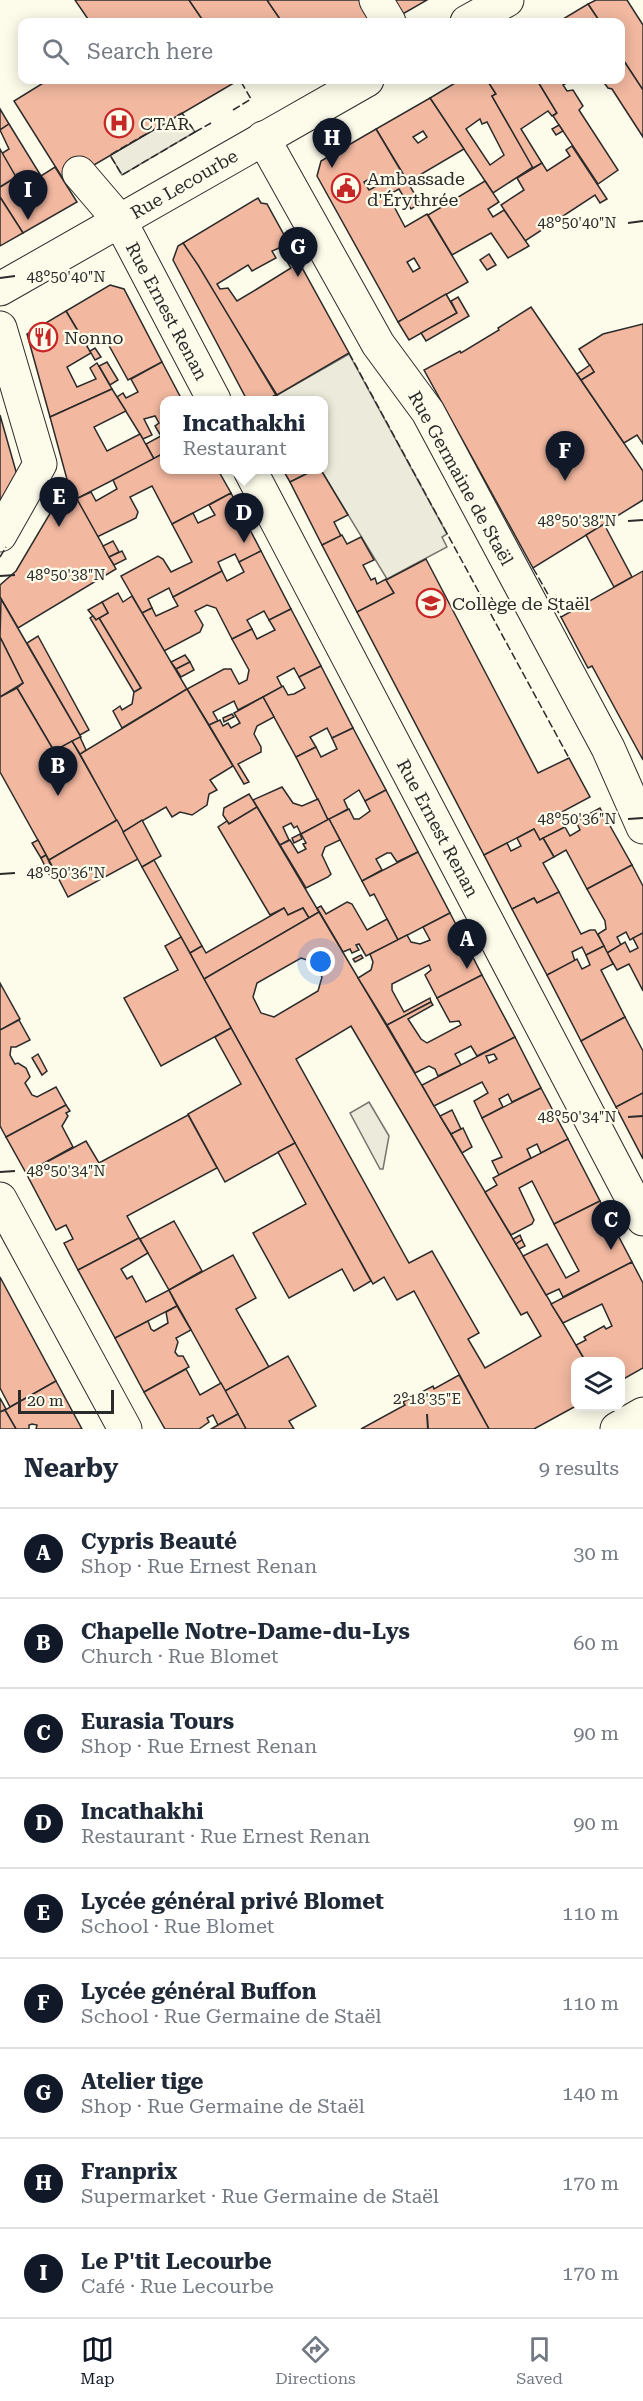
<!DOCTYPE html>
<meta charset="utf-8">
<style>
body{margin:0;font-family:"Roboto Serif",serif;background:#f6f6f7;color:#1f2937}
.controls{position:absolute;right:18px;bottom:18px;display:grid;overflow:hidden;border-radius:12px;box-shadow:0 3px 15px #0003}
.controls button{width:54px;height:54px;display:grid;place-items:center;padding:0;border:0;border-bottom:2px solid #e0e1e3;background:#fff;color:#1f2937;font:30px sans-serif}
.scale{position:absolute;left:18px;bottom:15px;width:96px;box-sizing:border-box;padding-left:6px;border:3px solid #2b2b2b;border-top:0;font-size:16px;line-height:21px;white-space:nowrap;color:#2b2b2b;-webkit-text-stroke:4px #fdfbea;paint-order:stroke}
.you{position:absolute;left:321px;top:962px;width:21px;height:21px;margin:-15px;border:4px solid #fff;border-radius:50%;background:#1a73e8;box-shadow:0 0 0 9px #1a73e833}
.badge{display:grid;place-items:center;width:39px;height:39px;border-radius:50%;background:#111827;color:#fff;font-size:20px;font-weight:700}
.pin{position:absolute;translate:-50% -50px;filter:drop-shadow(0 2px 3px #0008)}
.pin::after{content:'';position:absolute;top:32px;width:21px;height:18px;background:inherit;clip-path:polygon(0 0,100% 0,50% 100%)}
.popup{position:absolute;left:160px;top:396px;width:168px;height:78px;box-sizing:border-box;display:grid;place-content:center;border-radius:12px;background:#fff;filter:drop-shadow(0 2px 4px #0005);font-size:20px;white-space:nowrap;color:#747a83}
.popup b{font-size:22px;color:#1f2937}
.popup::after{content:'';position:absolute;left:50%;top:100%;margin-left:-12px;border:12px solid transparent;border-top-color:#fff}
.list{margin:0;padding:0;list-style:none}
h2{display:flex;justify-content:space-between;align-items:center;height:78px;margin:0;padding:0 24px;font-size:26px}
h2 small{font-size:20px;font-weight:400;color:#747a83}
.list li{display:grid;grid-template-columns:39px 1fr auto;gap:18px;align-items:center;box-sizing:border-box;height:90px;padding:0 24px;border-top:2px solid #e0e1e3}
.list b{display:block;font-size:22px;white-space:nowrap}
.list p{margin:0;font-size:20px;white-space:nowrap;color:#747a83}
.list em{font-size:20px;font-style:normal;color:#747a83}
.icon{flex:none;width:33px;height:33px;fill:none;stroke:currentColor;stroke-width:2;stroke-linecap:round;stroke-linejoin:round}
.map{position:relative;flex:none;width:643px;height:1429px;overflow:hidden}
.search{position:absolute;background:#fff;box-shadow:0 3px 15px #0003;left:18px;right:18px;top:18px;height:66px;display:flex;align-items:center;gap:15px;box-sizing:border-box;padding:0 21px;border-radius:12px;color:#747a83;font-size:22px}
.sheet{height:888px;background:#fff}
nav{display:flex;justify-content:space-around;align-items:center;box-sizing:border-box;height:84px;border-top:2px solid #e0e1e3;background:#fff;font-size:16px;color:#747a83}
nav a{display:grid;justify-items:center;gap:3px}
nav .on{color:#111827}
.map>svg:first-child{display:block}
.green{fill:#ecebdb;stroke:#74746e;stroke-width:1.5}
.building{fill:#f2b8a0;stroke:#2b2b2b;stroke-width:1.5;fill-rule:evenodd}
.lines{fill:none;stroke-linecap:round;stroke-linejoin:round}
.minor-casing{stroke:#2b2b2b;stroke-width:35}
.major-casing{stroke:#2b2b2b;stroke-width:35}
.minor{stroke:#fdfbea;stroke-width:33}
.major{stroke:#fdfbea;stroke-width:33}
.fence{stroke:#2b2b2b;stroke-width:1.5;stroke-dasharray:8 3;stroke-linecap:butt}
.ticks{fill:none;stroke:#2b2b2b;stroke-width:2}
.labels{text-anchor:middle;dominant-baseline:central;stroke-width:4.5;stroke-linejoin:round;paint-order:stroke}
.poi-label{font-size:18px;fill:#2b2b2b;stroke:#fdfbea;text-anchor:start}
.street-label{font-size:18px;fill:#2b2b2b;stroke:#fdfbea}
.ticks-label{font-size:15px;text-anchor:middle;fill:#2b2b2b;stroke:#fdfbea;stroke-width:4.5;stroke-linejoin:round;paint-order:stroke}
</style>
<div class="map">
<svg width="643" height="1429" viewBox="0 0 643 1429">
<rect width="100%" height="100%" fill="#fdfbea"/>
<g class="green">
<path d="M182,113L195,132L122,175L110,155Z"/>
<path d="M349,354L447,534L442,537L447,547L387,579L321,470H324V400H280L277,395Z"/>
<path d="M369,1102L389,1136L383,1169H380L350,1113Z"/>
</g>
<g class="building">
<path d="M75,0H189L204,22H90Z"/>
<path d="M189,0H267L280,19L274,22H204Z"/>
<path d="M267,0H359L372,22H282Z"/>
<path d="M392,0H427L401,15Z"/>
<path d="M596,0H627L643,25V90L620,55V22H600L588,4Z"/>
<path d="M588,4L600,22H558Z"/>
<path d="M620,55L643,90V137L612,89L608,88L602,80H620Z"/>
<path d="M48,80H239L65,182L14,101Z"/>
<path d="M460,80H487L496,94L492,96L533,167L493,193L430,98ZM480,119L482,124L487,122L504,155L490,165L466,129Z"/>
<path d="M487,80H537L557,113L552,116L548,111L521,129L542,163L533,168L492,96L496,94Z"/>
<path d="M537,80H572L563,85L567,91L573,90L583,106L579,110L618,170L598,184L553,116L557,113Z"/>
<path d="M430,98L464,149L408,182L376,129ZM423,131L427,137L418,143L413,137Z"/>
<path d="M0,109L9,124L0,130Z"/>
<path d="M9,124L41,176L55,167L77,202L23,233L0,197V187L16,177L1,154L9,149L0,130Z"/>
<path d="M559,125L563,131L556,135L552,129Z"/>
<path d="M376,129L420,203L411,209L399,189L388,195L405,227L427,214L468,282L398,322L317,176L321,161ZM372,177L377,186L369,190L364,182ZM414,258L420,268L413,272L407,262Z"/>
<path d="M572,146L607,199L600,203L595,195L525,241L501,205L524,190L517,178L542,163L547,171L570,156L566,150Z"/>
<path d="M0,149L16,177L0,187Z"/>
<path d="M485,181L499,202L488,209L493,217L504,210L529,246L508,258L491,233L452,255L428,215Z"/>
<path d="M0,197L23,233L0,246Z"/>
<path d="M258,198L261,203L267,204L349,353L277,395L183,243ZM279,248L291,268L257,289L237,301L228,288L220,289L217,284L248,265L252,271L276,258L272,251Z"/>
<path d="M183,243L198,265L276,395L266,400H247L173,260L178,246Z"/>
<path d="M489,254L496,265L487,270L480,260Z"/>
<path d="M110,285L124,289L162,362L128,380L107,342L100,338L87,346L66,311Z"/>
<path d="M446,294L457,313L409,340L398,322Z"/>
<path d="M458,297L469,316L426,341L421,333L457,313L451,301Z"/>
<path d="M531,307L643,471V500L533,568L424,370L460,351L461,353L499,330L498,328Z"/>
<path d="M66,311L91,353L67,367L77,387L96,379L90,368L97,363L112,389L50,417L27,334Z"/>
<path d="M643,324V444L637,435L624,443L581,380L594,372L579,349L603,334Z"/>
<path d="M95,348L101,357L95,360L90,351Z"/>
<path d="M107,362L118,380L110,385L99,366Z"/>
<path d="M162,362L182,400H164V453L154,459L146,444L161,436L155,426L159,423L155,416L144,419L152,435L143,439L117,397L123,393L126,398L138,392L131,379Z"/>
<path d="M590,365L594,372L581,380L577,374Z"/>
<path d="M112,389L126,411L94,427L107,451L140,434L154,459L76,499L68,483L50,417Z"/>
<path d="M276,395L280,400H266Z"/>
<path d="M0,415L17,475L0,503Z"/>
<path d="M164,453V470H218L231,493L172,524L152,486L130,497L138,512L136,518L97,537L76,499L91,492L96,501L117,489L113,480Z"/>
<path d="M283,470H314L290,482Z"/>
<path d="M314,470H321L348,515L334,522L341,536L322,545L290,482Z"/>
<path d="M68,483L116,569L18,628L0,597V585L16,571Z"/>
<path d="M231,493L261,551L239,562L235,554L218,562L222,571L173,597L169,588L148,599L152,608L142,613L121,576L158,556L163,559L171,572L192,562L172,524L193,513L198,523L215,515L209,505Z"/>
<path d="M604,524L632,577L614,587L586,535Z"/>
<path d="M342,535L347,544L361,537L374,560L363,565L371,580L375,578L377,584L386,579L394,593L357,612L322,545Z"/>
<path d="M113,541L119,552L109,557L103,546Z"/>
<path d="M122,551L126,559L114,565L109,557Z"/>
<path d="M261,551L291,609L269,620L264,611L247,620L252,629L232,639L216,608L207,605L195,611L203,625L200,632L164,651L142,613L152,608L156,616L178,606L173,597L222,571L227,581L244,572L239,562Z"/>
<path d="M426,559L538,773L569,758L590,797L558,814L565,827L540,840L534,829L484,855L357,612L394,593L386,580Z"/>
<path d="M643,571V760L592,666L588,668L561,617Z"/>
<path d="M118,593L123,602L132,596L187,689L122,728L113,711L120,706L122,710L132,704L134,692L141,688L99,618L108,613L102,602Z"/>
<path d="M1,599L81,737L54,751L17,688L23,683L0,637Z"/>
<path d="M102,602L108,613L96,620L88,610Z"/>
<path d="M291,609L321,666L299,677L294,668L277,677L282,687L238,710L234,701L213,712L218,721L209,725L187,689L224,669H231L239,684L247,680L249,670L232,639L252,629L257,639L275,630L269,620Z"/>
<path d="M93,616L96,620L99,618L141,688L134,692L90,618Z"/>
<path d="M38,636L89,730L80,735L27,643Z"/>
<path d="M0,637L23,683L0,697Z"/>
<path d="M185,655L190,662L176,669L171,662Z"/>
<path d="M190,662L194,670L181,677L176,669Z"/>
<path d="M321,666L353,728L332,738L327,728L310,737L316,747L296,757L263,697L283,686L288,695L294,694L305,688L299,677Z"/>
<path d="M17,688L54,751L72,741L117,820L49,860L0,772V697Z"/>
<path d="M187,689L233,766L210,780L217,790L209,794L207,805L192,815L180,812L172,817L166,807L123,832L80,754Z"/>
<path d="M263,697L274,717L257,726L254,734L261,747V752L238,764L249,782L244,784L209,725L220,720L223,726L228,723L231,728L240,723L234,713Z"/>
<path d="M232,714L234,717L224,722L223,718Z"/>
<path d="M353,728L386,790L365,801L359,790L344,800L348,809L328,820L296,757L316,747L321,757L337,749L332,738Z"/>
<path d="M80,737L86,750L80,754L72,741Z"/>
<path d="M282,787L293,803L302,806L318,799L328,820L301,834L297,826L294,828L291,823L283,827L289,840L280,845L253,800Z"/>
<path d="M386,790L418,852L397,862L391,853H387L376,859L382,870L362,881L329,819L349,809L354,819H359L370,811L365,801Z"/>
<path d="M249,794L257,807L229,824L223,815L224,808Z"/>
<path d="M257,807L319,912L309,918L303,908L288,915L284,908L270,915L218,827L227,821L229,824Z"/>
<path d="M600,808L632,865L587,889L566,850L554,857L543,838L565,827L570,836L580,830L576,821Z"/>
<path d="M329,819L340,840L325,847L322,855L331,874L328,877L306,888L280,845L290,840L298,853L306,849L303,844L306,843L301,834Z"/>
<path d="M117,820L138,859L68,897L49,860Z"/>
<path d="M142,820L161,856L142,867L123,832Z"/>
<path d="M534,829L540,840L543,838L554,857L543,863L559,892L537,903L534,898L512,909L484,855L507,843L511,851L521,846L517,838Z"/>
<path d="M300,834L302,839L294,843L292,838Z"/>
<path d="M38,840L46,855L41,858L32,843Z"/>
<path d="M418,852L450,913L398,940L374,894L370,896L362,881Z"/>
<path d="M46,855L55,875L51,878L41,858Z"/>
<path d="M154,860L202,946L190,953L142,867Z"/>
<path d="M632,865L643,886V933L630,940L626,932L617,937L621,945L607,953L598,934L606,929L605,921L587,889Z"/>
<path d="M559,892L581,934L590,930H595L604,946L586,955L582,947L572,952L575,961L547,975L512,909L534,898L537,903Z"/>
<path d="M347,902L352,904L367,930L387,919L398,940L366,956L359,944L356,945L359,950L352,953L350,949L343,952L317,908L321,906L326,914Z"/>
<path d="M284,908L288,915L303,908L309,918L204,979L190,953L202,946L206,953Z"/>
<path d="M319,912L586,1362H576V1406L534,1429H489L414,1291L397,1300L384,1277L373,1284L204,979ZM301,958L313,962L322,977L318,991L274,1017L261,1013L253,997L257,983ZM351,1026L521,1315L527,1312L541,1336L485,1368L468,1339L479,1333L432,1251L409,1263L296,1059Z"/>
<path d="M450,913L482,975L437,998L425,975L431,970L429,965L392,984V990L404,1012L430,998L431,1002L387,1025L358,978L371,970L373,962L370,954L407,935L411,942L420,944L430,940L423,927Z"/>
<path d="M643,933V991L629,964L617,970L607,953L625,942L630,952L638,948L633,938Z"/>
<path d="M181,937L231,1028L161,1066L124,998L178,970L165,946Z"/>
<path d="M604,946L613,964L601,970L625,1017L581,1041L547,975L577,959L582,969L590,965L586,955Z"/>
<path d="M361,955L363,958L355,962L353,959Z"/>
<path d="M482,975L515,1037L477,1056L471,1046L455,1054L461,1065L438,1076L435,1069L429,1066L415,1073L387,1025L431,1002L433,1005L408,1019L421,1039L427,1043L461,1025L459,1021L450,1022L437,998Z"/>
<path d="M0,983L20,1019L0,1030Z"/>
<path d="M625,1017L643,1051V1093L616,1107L581,1041Z"/>
<path d="M19,1020L30,1040L16,1047H11L10,1055L15,1064L18,1063L26,1068L30,1077L25,1083L32,1095L37,1097L56,1087L66,1105L6,1137L0,1126V1030Z"/>
<path d="M231,1028L295,1143L225,1182L188,1114L241,1084L215,1037Z"/>
<path d="M515,1037L541,1088L512,1102L508,1094L499,1099L503,1107L482,1118L474,1101L488,1093L482,1082L434,1106L422,1085ZM494,1054L497,1059L489,1063L486,1056Z"/>
<path d="M38,1054L47,1071L42,1075L32,1058Z"/>
<path d="M541,1088L568,1139L541,1153L537,1144L527,1149L531,1158L499,1175L492,1161L502,1157L482,1118Z"/>
<path d="M643,1093V1159L616,1107Z"/>
<path d="M66,1105L70,1111L66,1113L68,1116L62,1126L73,1147L26,1173L6,1137Z"/>
<path d="M452,1110L461,1129L451,1134L440,1116Z"/>
<path d="M188,1115L217,1168L127,1216L139,1238L78,1270L64,1243L73,1239L66,1225L56,1230L26,1173L86,1141L99,1163Z"/>
<path d="M463,1128L472,1147L462,1153L451,1134Z"/>
<path d="M568,1139L600,1201L554,1224L532,1181L519,1188L534,1220L532,1224L511,1235L485,1192L497,1185L493,1178Z"/>
<path d="M295,1143L371,1281L354,1291L342,1269L289,1298L253,1233L306,1204L278,1152Z"/>
<path d="M600,1201L632,1262L563,1297L559,1289L546,1295L523,1256L547,1244L566,1278L579,1271L554,1224Z"/>
<path d="M174,1221L202,1271L169,1290L140,1239Z"/>
<path d="M520,1235L522,1240L516,1244L513,1239Z"/>
<path d="M139,1238L148,1253L121,1269L127,1279L132,1276L146,1302L169,1290L177,1306L115,1338L78,1270Z"/>
<path d="M522,1240L525,1246L519,1249L516,1244Z"/>
<path d="M233,1255L256,1298L236,1309L269,1367L225,1391L169,1290Z"/>
<path d="M632,1262L643,1283V1368L620,1381V1362H586L576,1345L586,1340L584,1337L604,1326L606,1329L612,1326L602,1304L563,1323L551,1304Z"/>
<path d="M0,1277L56,1381L10,1407L0,1388Z"/>
<path d="M177,1306L191,1330L176,1338L178,1342L175,1352L178,1356H183L189,1367L144,1392L115,1338L148,1321L151,1329L154,1331L168,1323L166,1312Z"/>
<path d="M288,1356L316,1406L289,1421L294,1429H246L225,1391Z"/>
<path d="M186,1369L200,1395L221,1383L238,1414L218,1425L213,1415L207,1418L209,1422L199,1429H165L144,1392Z"/>
<path d="M459,1375L489,1429H361L405,1405L403,1402L433,1386L434,1389Z"/>
<path d="M56,1381L82,1429H36L37,1425L32,1424L29,1425V1429H16L5,1410Z"/>
<path d="M0,1398L6,1409L0,1412Z"/>
<path d="M5,1410L16,1429H0V1412Z"/>
<path d="M238,1414L246,1429H211L218,1425Z"/>
</g>
<g class="lines">
<g class="minor-casing">
<g id="minor">
<path d="M376,0L389,22"/>
<path d="M263,138L378,344L428,412L608,748L643,827"/>
<path d="M79,173L120,221L214,400"/>
<path d="M0,328L40,464L0,535"/>
<path d="M250,470L643,1219"/>
<path d="M0,1199L125,1429"/>
</g>
</g>
<g class="major-casing">
<g id="major">
<path d="M467,22L507,0"/>
<path d="M0,289L367,80"/>
<path d="M617,1429L643,1414"/>
</g>
</g>
<use href="#minor" class="minor"/>
<use href="#major" class="major"/>
<g class="fence">
<path d="M233,110L251,99L240,80"/>
<path d="M182,113L195,132L122,175L110,155Z"/>
<path d="M195,132L211,123"/>
<path d="M349,353L569,758"/>
<path d="M0,557L6,547"/>
<path d="M533,568L561,617"/>
</g>
</g>
<path class="ticks" d="M628,223L643,221M0,278L15,276M628,521L643,520M0,576L15,575M628,819L643,818M0,874L15,873M628,1117L643,1116M0,1172L15,1171M427,1414L428,1429"/>
<defs>
<g id="hospital-ring" transform="scale(1.5)"><circle r="9.5" fill="#fdfbea" stroke="#c62828" stroke-width="1.5"/><path d="M-5-5h3v3.5h4V-5h3V5h-3V1.5h-4V5h-3Z" fill="#c62828"/></g>
<g id="civic-ring" transform="scale(1.5)"><circle r="9.5" fill="#fdfbea" stroke="#c62828" stroke-width="1.5"/><path d="M-.6-6.5H3V-4.5H.6V-3L4-1V1h2V6H-6V1h2V-1L-.6-3ZM-1.2 2.5V6h2.4V2.5Z" fill="#c62828"/></g>
<g id="restaurant-ring" transform="scale(1.5)"><circle r="9.5" fill="#fdfbea" stroke="#c62828" stroke-width="1.5"/><path d="M-5-6h1v4h1v-4h1v4h1v-4h1v5L-1.5 .5V6h-2V.5L-5-1ZM5-6V6H3V1.5H1.5Q1.5-4 5-6Z" fill="#c62828"/></g>
<g id="school-ring" transform="scale(1.5)"><circle r="9.5" fill="#fdfbea" stroke="#c62828" stroke-width="1.5"/><path d="M0-5L7-2L0 1L-7-2ZM-4 1L0 2.5L4 1V4Q0 6-4 4Z" fill="#c62828"/></g>
</defs>
<g fill-rule="evenodd">
<use href="#hospital-ring" x="119" y="123"/>
<use href="#civic-ring" x="346" y="188"/>
<use href="#restaurant-ring" x="43" y="337"/>
<use href="#school-ring" x="431" y="603"/>
</g>
<g class="labels">
<g class="poi-label">
<text x="140" y="123">CTAR</text>
<text x="367" y="178">Ambassade<tspan x="367" dy="21">d'Érythrée</tspan></text>
<text x="64" y="337">Nonno</text>
<text x="452" y="603">Collège de Staël</text>
</g>
<g class="street-label">
<text transform="translate(184 184) rotate(-30)">Rue Lecourbe</text>
<text transform="translate(167 311) rotate(62)">Rue Ernest Renan</text>
<text transform="translate(461 478) rotate(61)">Rue Germaine de Staël</text>
<text transform="translate(438 828) rotate(62)">Rue Ernest Renan</text>
</g>
</g>
<g class="ticks-label">
<text x="577" y="228">48°50'40"N</text>
<text x="66" y="282">48°50'40"N</text>
<text x="577" y="526">48°50'38"N</text>
<text x="66" y="580">48°50'38"N</text>
<text x="577" y="824">48°50'36"N</text>
<text x="66" y="878">48°50'36"N</text>
<text x="577" y="1122">48°50'34"N</text>
<text x="66" y="1176">48°50'34"N</text>
<text x="427" y="1404">2°18'35"E</text>
</g>
</svg>
<div class="controls">
<button><svg class="icon" aria-label="layers" viewBox="0 0 24 24"><path d="M12 4l9 5-9 5-9-5zM3 14l9 5 9-5"/></svg></button>
</div>
<div class="scale">20 m</div>
<div class="you"></div>
<div class="pin badge" style="left:467px;top:969px">A</div>
<div class="pin badge" style="left:58px;top:796px">B</div>
<div class="pin badge" style="left:611px;top:1250px">C</div>
<div class="pin badge" style="left:244px;top:543px">D</div>
<div class="popup"><b>Incathakhi</b>Restaurant</div>
<div class="pin badge" style="left:59px;top:527px">E</div>
<div class="pin badge" style="left:565px;top:481px">F</div>
<div class="pin badge" style="left:298px;top:277px">G</div>
<div class="pin badge" style="left:332px;top:168px">H</div>
<div class="pin badge" style="left:28px;top:220px">I</div>
<div class="search"><svg class="icon" aria-label="search" viewBox="0 0 24 24"><circle cx="10" cy="10" r="6"/><path d="M15 15l6 6"/></svg>Search here</div>
</div>
<section class="sheet">
<h2>Nearby<small>9 results</small></h2>
<ul class="list">
<li><span class="badge">A</span><div><b>Cypris Beauté</b><p>Shop · Rue Ernest Renan</p></div><em>30 m</em></li>
<li><span class="badge">B</span><div><b>Chapelle Notre-Dame-du-Lys</b><p>Church · Rue Blomet</p></div><em>60 m</em></li>
<li><span class="badge">C</span><div><b>Eurasia Tours</b><p>Shop · Rue Ernest Renan</p></div><em>90 m</em></li>
<li><span class="badge">D</span><div><b>Incathakhi</b><p>Restaurant · Rue Ernest Renan</p></div><em>90 m</em></li>
<li><span class="badge">E</span><div><b>Lycée général privé Blomet</b><p>School · Rue Blomet</p></div><em>110 m</em></li>
<li><span class="badge">F</span><div><b>Lycée général Buffon</b><p>School · Rue Germaine de Staël</p></div><em>110 m</em></li>
<li><span class="badge">G</span><div><b>Atelier tige</b><p>Shop · Rue Germaine de Staël</p></div><em>140 m</em></li>
<li><span class="badge">H</span><div><b>Franprix</b><p>Supermarket · Rue Germaine de Staël</p></div><em>170 m</em></li>
<li><span class="badge">I</span><div><b>Le P'tit Lecourbe</b><p>Café · Rue Lecourbe</p></div><em>170 m</em></li>
</ul>
</section>
<nav>
<a class="on"><svg class="icon" aria-label="map" viewBox="0 0 24 24"><path d="M3 6l6-2 6 2 6-2v14l-6 2-6-2-6 2zM9 4v14M15 6v14"/></svg>Map</a>
<a><svg class="icon" aria-label="directions" viewBox="0 0 24 24"><path d="M12 3l9 9-9 9-9-9zM9 14v-3h6M13 9l2 2-2 2"/></svg>Directions</a>
<a><svg class="icon" aria-label="saved" viewBox="0 0 24 24"><path d="M7 4h10v16l-5-4-5 4z"/></svg>Saved</a>
</nav>
